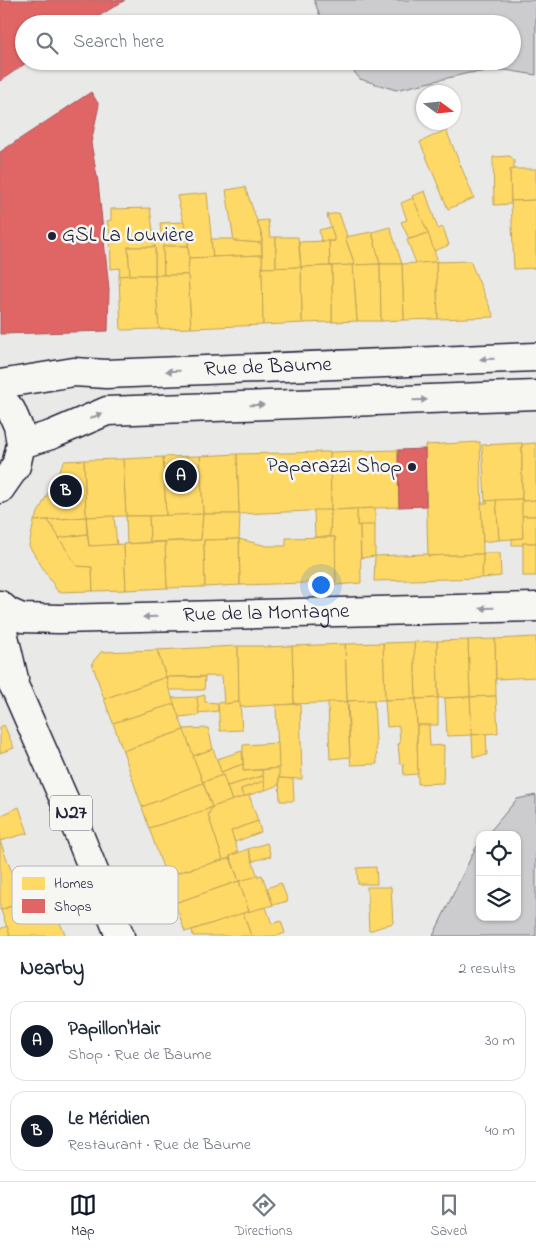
<!DOCTYPE html>
<meta charset="utf-8">
<style>
body{margin:0;font-family:"Indie Flower",sans-serif;background:#f2f2f3;color:#1f2937}
.controls{position:absolute;right:15px;bottom:15px;display:grid;overflow:hidden;border-radius:10px;box-shadow:0 1px 4px #0004}
.controls button{width:45px;height:45px;display:grid;place-items:center;padding:0;border:0;border-bottom:1px solid #e0e1e3;background:#fff;color:#1f2937;font:25px sans-serif}
.compass{position:absolute;left:416px;top:85px;width:45px;height:45px;border-radius:50%;background:#fff;box-shadow:0 1px 4px #0004;rotate:105deg}
.you{position:absolute;left:320px;top:584px;width:18px;height:18px;margin:-12px;border:4px solid #fff;border-radius:50%;background:#1a73e8;box-shadow:0 0 0 8px #1a73e833}
.badge{display:grid;place-items:center;width:32px;height:32px;border-radius:50%;background:#111827;color:#fff;font-size:16px;font-weight:700}
.pin{position:absolute;translate:-50% -50%;border:2px solid #fff;box-shadow:0 1px 5px #0006}
.list{margin:0;padding:0;list-style:none}
h2{display:flex;justify-content:space-between;align-items:center;height:65px;margin:0;padding:0 20px;font-size:21px}
h2 small{font-size:16px;font-weight:400;color:#747a83}
.list li{display:grid;grid-template-columns:32px 1fr auto;gap:15px;align-items:center;box-sizing:border-box;height:80px;margin:0 10px 10px;padding:0 10px;border:1px solid #e0e1e3;border-radius:15px}
.list b{display:block;font-size:19px;white-space:nowrap}
.list p{margin:0;font-size:16px;white-space:nowrap;color:#747a83}
.list em{font-size:16px;font-style:normal;color:#747a83}
.icon{flex:none;width:28px;height:28px;fill:none;stroke:currentColor;stroke-width:2;stroke-linecap:round;stroke-linejoin:round}
.map{position:relative;flex:none;width:536px;height:936px;overflow:hidden}
.search{position:absolute;background:#fff;box-shadow:0 1px 4px #0004;left:15px;right:15px;top:15px;height:55px;display:flex;align-items:center;gap:12px;box-sizing:border-box;padding:0 18px;border-radius:28px;color:#747a83;font-size:19px}
.sheet{height:245px;background:#fff}
nav{display:flex;justify-content:space-around;align-items:center;box-sizing:border-box;height:70px;border-top:1px solid #e0e1e3;background:#fff;font-size:14px;color:#747a83}
nav a{display:grid;justify-items:center;gap:2px}
nav .on{color:#111827}
.map>svg:first-child{display:block}
.green{fill:#ccccce;stroke:#777784}
.homes{fill:#ffd966;stroke:#bda259}
.shops{fill:#e06666;stroke:#a75259}
.lines{fill:none;stroke-linecap:round;stroke-linejoin:round}
.street-casing{stroke:#22223b;stroke-width:31}
.secondary-casing{stroke:#22223b;stroke-width:31}
.primary-casing{stroke:#22223b;stroke-width:31}
.street{stroke:#f6f6f2;stroke-width:28}
.secondary{stroke:#f6f6f2;stroke-width:28}
.primary{stroke:#f6f6f2;stroke-width:28}
.oneway{fill:#9797a0}
.poi-dot{fill:#22223b;stroke:#f6f6f2;stroke-width:2}
.labels{text-anchor:middle;dominant-baseline:central;stroke-width:5;stroke-linejoin:round;paint-order:stroke}
.shield{fill:#f6f6f2;stroke:#626272;stroke-width:1}
.shield-label{font-size:20px;font-weight:bold;fill:#22223b}
.poi-label{font-size:21px;fill:#22223b;stroke:#f6f6f2;text-anchor:start}
.street-label{font-size:21px;fill:#22223b;stroke:#f6f6f2}
.key{fill:#f6f6f2;stroke:#b6b6bb;stroke-width:1}
.key-label{font-size:14px;fill:#22223b}
</style>
<div class="map">
<svg width="536" height="936" viewBox="0 0 536 936">
<rect width="100%" height="100%" fill="#e9e9e7"/>
<filter id="ink" filterUnits="userSpaceOnUse"><feTurbulence type="fractalNoise" baseFrequency=".02" numOctaves="2"/><feDisplacementMap in="SourceGraphic" scale="10" xChannelSelector="R" yChannelSelector="G"/><feConvolveMatrix kernelMatrix="1 2 1 2 8 2 1 2 1" color-interpolation-filters="sRGB"/></filter>
<g filter="url(#ink)">
<g class="green">
<path d="M314,0H536V75L505,70L469,73L396,90L360,79L345,61H512V24H323Z"/>
<path d="M536,795V936H433L475,849L480,843V917H517V835H487L517,799Z"/>
</g>
<g class="homes">
<path d="M446,130L474,198L448,209L420,142Z"/>
<path d="M510,156L514,160V169L510,170L511,204L494,205L493,157Z"/>
<path d="M514,169H536V200L511,201L510,170Z"/>
<path d="M245,187L262,235L261,243L234,241L226,190Z"/>
<path d="M425,191L438,229L443,227L449,245L434,251L412,196Z"/>
<path d="M207,193L213,257L189,258L188,240L177,196Z"/>
<path d="M413,198L428,233L409,239L401,222L407,220L401,203Z"/>
<path d="M536,200V268L514,269L511,201Z"/>
<path d="M150,208L155,247H128L130,275L119,276L120,268L111,269V268L110,234L107,221L111,220V209Z"/>
<path d="M339,213L347,236L345,237L355,265L330,266L329,241H335L327,215Z"/>
<path d="M268,220L270,237H276V268H262V235L257,221Z"/>
<path d="M184,222L186,234H161L160,223Z"/>
<path d="M331,227L335,241H321L319,230Z"/>
<path d="M390,227L402,264H380L372,232Z"/>
<path d="M372,232L380,264L355,265L345,237Z"/>
<path d="M428,233L438,262L416,263L407,240Z"/>
<path d="M152,234H186L188,240V246H163L164,275H155V247Z"/>
<path d="M276,237H298L301,267L276,268Z"/>
<path d="M211,239H234V241L261,243L262,255L213,257Z"/>
<path d="M329,241L330,266L301,267L299,242Z"/>
<path d="M163,246H188L189,258L188,275H164Z"/>
<path d="M128,247H155V275H130Z"/>
<path d="M262,255L263,325L191,328L188,275L189,258Z"/>
<path d="M470,261L494,317L438,319L436,262Z"/>
<path d="M436,262L438,319L404,320L402,264Z"/>
<path d="M380,264L381,321H357L353,265Z"/>
<path d="M380,264H402L404,320L381,321Z"/>
<path d="M353,265L357,321L332,322V266Z"/>
<path d="M332,266V322L303,323L302,321L301,267Z"/>
<path d="M301,267L302,321L303,323L263,325L262,268Z"/>
<path d="M130,275H155L159,329L121,330L119,276Z"/>
<path d="M155,275H188L191,328L159,329Z"/>
<path d="M480,442L483,554L428,556L425,445Z"/>
<path d="M522,443V499L485,501L482,445Z"/>
<path d="M536,443V500L522,501V444Z"/>
<path d="M398,450L399,507L331,510L330,452Z"/>
<path d="M330,452L331,510L240,514L239,513L237,454Z"/>
<path d="M237,454L239,513L240,514H203L200,456Z"/>
<path d="M200,456L203,514L166,516L163,457Z"/>
<path d="M163,457L166,516H126L123,459Z"/>
<path d="M123,459L126,516L86,517L84,460Z"/>
<path d="M84,460L86,517L34,521L64,461Z"/>
<path d="M522,499L523,538L499,540L496,500Z"/>
<path d="M496,500L499,540L483,542L481,503H488L485,501Z"/>
<path d="M536,500V516H522V501Z"/>
<path d="M375,508V525L357,526V509Z"/>
<path d="M357,509V526L360,525L361,583L335,585V537H330L331,510Z"/>
<path d="M314,510H331L330,537H315Z"/>
<path d="M203,514L201,540L150,542L149,516Z"/>
<path d="M203,514H240L239,539L204,540L205,587L167,588L165,542L201,540Z"/>
<path d="M114,516L117,545L89,546L86,517Z"/>
<path d="M126,516H149L150,542L127,544Z"/>
<path d="M522,516H536V543H523V545H512V539L523,538Z"/>
<path d="M86,517L87,534L59,538L48,520Z"/>
<path d="M48,520L77,566L92,567L93,591L58,592L29,546L34,521Z"/>
<path d="M360,525H375V556L361,558Z"/>
<path d="M87,534L89,546L124,544L126,590L93,591L92,567L77,566L59,538Z"/>
<path d="M335,537L336,582L240,585L239,539L267,546H286V538Z"/>
<path d="M239,539L240,585L205,587L204,540Z"/>
<path d="M165,542L167,588L126,590L124,544Z"/>
<rect x="523" y="543" width="13" height="33"/>
<path d="M483,553H500L501,576L482,578Z"/>
<path d="M428,554V556L483,554L482,578L374,581L375,556Z"/>
<path d="M536,637V677L496,679L495,639Z"/>
<path d="M495,639L496,696L470,697L468,640Z"/>
<path d="M468,640L470,697L438,698L437,641Z"/>
<path d="M437,641L438,698L416,699L414,642Z"/>
<path d="M414,642L416,699L385,700L383,643Z"/>
<path d="M383,643L385,700L348,701L347,700L345,644Z"/>
<path d="M345,644L347,702L294,704L292,646Z"/>
<path d="M238,646L239,702L224,704L222,676L166,677L157,650Z"/>
<path d="M238,646H263V647L292,646L294,704L240,707L239,702Z"/>
<path d="M157,650L166,677L104,699L92,663L101,652Z"/>
<path d="M166,677L174,704L113,723L104,699Z"/>
<path d="M166,677H205L204,690H169Z"/>
<path d="M205,695V702L218,703V711L198,713L197,697Z"/>
<path d="M496,696L498,733L472,735L470,697Z"/>
<path d="M197,697L199,715L179,717L172,698Z"/>
<path d="M470,697L472,735L447,736L445,698Z"/>
<path d="M438,698V725H417L416,699Z"/>
<path d="M416,699L418,774L404,775L403,763L400,764L398,744H400L399,726L387,727L385,700Z"/>
<path d="M374,700L377,764L351,765L350,757L348,701Z"/>
<path d="M224,702V704L239,702L240,703L242,730L220,731L218,703Z"/>
<path d="M328,702H347L350,757L330,759Z"/>
<path d="M174,704L184,730L123,751L113,723Z"/>
<path d="M300,704L302,779L279,778L276,705Z"/>
<path d="M4,725L14,748L0,753V727Z"/>
<path d="M417,725H429L430,746L444,745L443,783L418,784Z"/>
<path d="M208,728L213,749L193,756L183,729Z"/>
<path d="M184,730L203,783L142,807L123,751Z"/>
<path d="M486,734L487,755L473,757L472,735Z"/>
<path d="M278,743L279,768L243,771V745Z"/>
<path d="M213,749L223,775L203,782L193,756Z"/>
<path d="M242,751L243,764L221,772L217,759Z"/>
<path d="M243,764V771L262,770L263,776L227,786L221,772Z"/>
<path d="M279,768V785L265,790L262,770Z"/>
<path d="M223,775L232,801L212,807L203,782Z"/>
<path d="M263,776L264,781L241,789L243,797L232,801L227,786Z"/>
<path d="M279,778L293,779L294,801H280Z"/>
<path d="M264,781L265,790L243,797L241,789Z"/>
<path d="M203,783L212,807L206,810L149,828L142,807Z"/>
<path d="M249,795L258,821L231,831L238,852L230,856V858L223,860L208,815L212,807Z"/>
<path d="M19,807L28,833L0,841V816Z"/>
<path d="M212,807L208,815L223,860L166,876L149,828L206,810Z"/>
<path d="M258,821L261,832L235,842L231,831Z"/>
<path d="M0,841L14,878L30,872L39,896L0,910Z"/>
<path d="M267,843L271,856L253,861L248,849Z"/>
<path d="M248,849L258,877L239,881L230,856Z"/>
<path d="M230,858L239,881L175,903L166,876Z"/>
<path d="M376,867L377,884H358L357,868Z"/>
<path d="M262,875L273,905L249,912L239,881Z"/>
<path d="M239,881L249,912L185,932L175,903Z"/>
<path d="M281,883L288,901L273,905L267,888Z"/>
<path d="M367,887H391L393,923L369,931Z"/>
<path d="M45,894L53,918L57,917L66,936H10L1,910Z"/>
<path d="M266,907L272,924L281,921L285,933L277,936H251L243,913Z"/>
<path d="M243,913L251,936H193L192,930Z"/>
<path d="M7,926L10,936H0V929Z"/>
</g>
<g class="shops">
<path d="M0,0H125L86,24H24V61H29L0,81Z"/>
<path d="M91,92L99,105L91,143L98,182L109,289L108,331L0,334V152Z"/>
<path d="M425,449L426,506L399,507L398,450Z"/>
</g>
<g class="lines">
<g class="street-casing">
<g id="street">
<path id="s1" d="M0,605L8,612L22,618L59,619L536,607"/>
</g>
</g>
<g class="secondary-casing">
<g id="secondary">
<path id="s2" d="M0,384L74,372L106,374L536,357"/>
<path d="M21,444L51,435L107,411L536,395"/>
</g>
</g>
<g class="primary-casing">
<g id="primary">
<path d="M0,397L11,410L18,426L21,444L16,466L0,489"/>
<path d="M0,619L14,679"/>
<path d="M0,660L17,692L74,822L120,936"/>
</g>
</g>
<use href="#street" class="street"/>
<use href="#secondary" class="secondary"/>
<use href="#primary" class="primary"/>
</g>
<defs><path id="oneway-solid" d="M-6-.8H1V-3.2L6.5 0L1 3.2V.8H-6Z" transform="scale(1.25)"/></defs>
<g class="oneway">
<use href="#oneway-solid" transform="translate(487 359) rotate(178)"/>
<use href="#oneway-solid" transform="translate(173 371) rotate(178)"/>
<use href="#oneway-solid" transform="translate(420 400) rotate(-2)"/>
<use href="#oneway-solid" transform="translate(257 405) rotate(-2)"/>
<use href="#oneway-solid" transform="translate(96 416) rotate(-24)"/>
<use href="#oneway-solid" transform="translate(487 608) rotate(178)"/>
<use href="#oneway-solid" transform="translate(150 617) rotate(178)"/>
</g>
</g>
<g class="poi-dot">
<circle cx="52" cy="236" r="5"/>
<circle cx="412" cy="467" r="5"/>
</g>
<g class="labels">
<rect class="shield" x="50" y="795.5" width="42" height="35" rx="4"/>
<g class="shield-label">
<text x="71" y="813">N27</text>
</g>
<g class="poi-label">
<text x="62" y="236">GSL La Louvière</text>
<text x="402" y="467" text-anchor="end">Paparazzi Shop</text>
</g>
<g class="street-label">
<text stroke="none"><textPath href="#s2" startOffset="269">Rue de Baume</textPath></text>
<text stroke="none"><textPath href="#s1" startOffset="270">Rue de la Montagne</textPath></text>
</g>
</g>
<rect x="12" y="866" width="166" height="58" rx="8" class="key"/>
<rect x="22" y="877" width="23" height="13" fill="#ffd966"/>
<rect x="22" y="899" width="23" height="14" fill="#e06666"/>
<g class="key-label">
<text x="54" y="888">Homes</text>
<text x="54" y="911">Shops</text>
</g>
</svg>
<div class="controls">
<button><svg class="icon" aria-label="locate" viewBox="0 0 24 24"><circle cx="12" cy="12" r="6"/><path d="M12 2v4M12 18v4M2 12h4M18 12h4"/></svg></button>
<button><svg class="icon" aria-label="layers" viewBox="0 0 24 24"><path d="M12 4l9 5-9 5-9-5zM3 14l9 5 9-5"/></svg></button>
</div>
<svg class="compass" viewBox="-18 -18 36 36"><path d="M0-13l5 13h-10z" fill="#e53935"/><path d="M0 13l5-13h-10z" fill="#747a83"/></svg>
<div class="you"></div>
<div class="pin badge" style="left:181px;top:476px">A</div>
<div class="pin badge" style="left:66px;top:491px">B</div>
<div class="search"><svg class="icon" aria-label="search" viewBox="0 0 24 24"><circle cx="10" cy="10" r="6"/><path d="M15 15l6 6"/></svg>Search here</div>
</div>
<section class="sheet">
<h2>Nearby<small>2 results</small></h2>
<ul class="list">
<li><span class="badge">A</span><div><b>Papillon'Hair</b><p>Shop · Rue de Baume</p></div><em>30 m</em></li>
<li><span class="badge">B</span><div><b>Le Méridien</b><p>Restaurant · Rue de Baume</p></div><em>40 m</em></li>
</ul>
</section>
<nav>
<a class="on"><svg class="icon" aria-label="map" viewBox="0 0 24 24"><path d="M3 6l6-2 6 2 6-2v14l-6 2-6-2-6 2zM9 4v14M15 6v14"/></svg>Map</a>
<a><svg class="icon" aria-label="directions" viewBox="0 0 24 24"><path d="M12 3l9 9-9 9-9-9zM9 14v-3h6M13 9l2 2-2 2"/></svg>Directions</a>
<a><svg class="icon" aria-label="saved" viewBox="0 0 24 24"><path d="M7 4h10v16l-5-4-5 4z"/></svg>Saved</a>
</nav>
